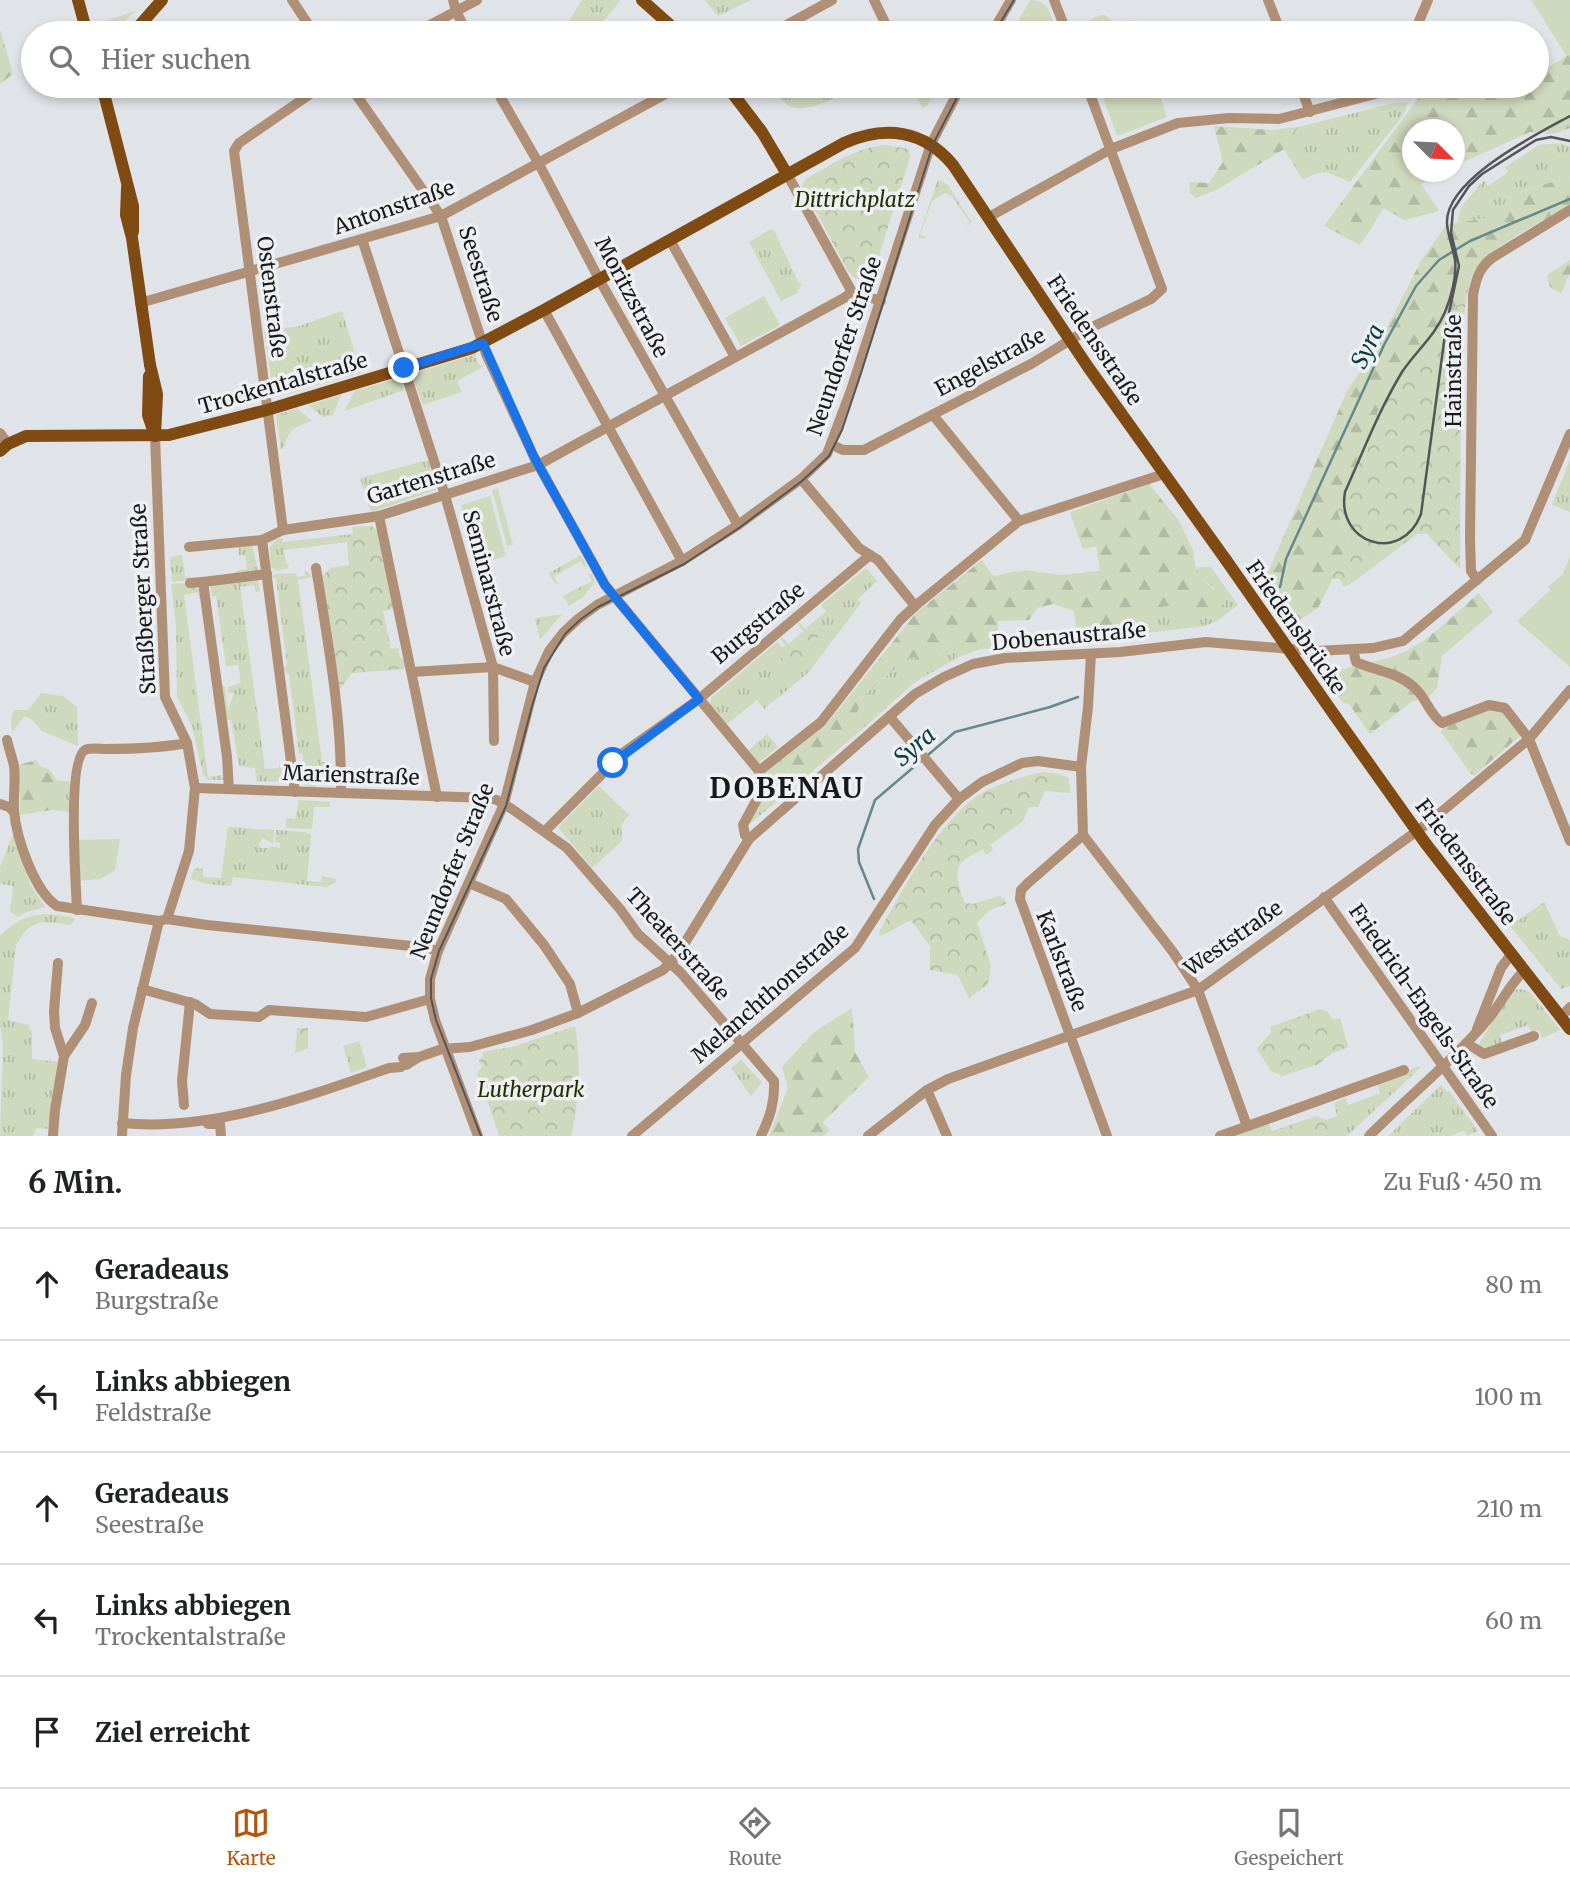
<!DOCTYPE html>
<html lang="de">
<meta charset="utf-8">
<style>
body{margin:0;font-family:Merriweather,serif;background:#f6f6f6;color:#202124}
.compass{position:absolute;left:1402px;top:119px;width:63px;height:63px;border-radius:50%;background:#fff;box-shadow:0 4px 10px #0003;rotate:114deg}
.stop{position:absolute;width:21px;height:21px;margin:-16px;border:5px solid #1a73e8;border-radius:50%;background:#fff}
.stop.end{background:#1a73e8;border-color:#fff;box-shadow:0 2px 7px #0008}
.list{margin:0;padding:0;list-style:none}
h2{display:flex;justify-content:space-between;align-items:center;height:91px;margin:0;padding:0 28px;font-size:30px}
h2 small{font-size:23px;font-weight:400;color:#757577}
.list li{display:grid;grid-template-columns:46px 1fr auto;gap:21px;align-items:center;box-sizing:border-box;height:112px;padding:0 28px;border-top:2px solid #e0e0e0}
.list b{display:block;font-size:26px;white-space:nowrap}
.list p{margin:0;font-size:23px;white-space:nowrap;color:#757577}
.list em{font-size:23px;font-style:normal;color:#757577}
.icon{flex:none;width:38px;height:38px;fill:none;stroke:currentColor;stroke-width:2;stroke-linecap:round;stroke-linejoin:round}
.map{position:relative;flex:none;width:1570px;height:1136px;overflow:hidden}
.search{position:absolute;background:#fff;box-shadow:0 4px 10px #0003;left:21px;right:21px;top:21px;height:77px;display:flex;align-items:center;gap:18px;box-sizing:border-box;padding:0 24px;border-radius:38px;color:#757577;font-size:26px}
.sheet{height:651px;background:#fff}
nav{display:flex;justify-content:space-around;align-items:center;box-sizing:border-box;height:98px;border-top:2px solid #e0e0e0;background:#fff;font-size:19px;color:#757577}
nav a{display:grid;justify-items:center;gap:4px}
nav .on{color:#b45309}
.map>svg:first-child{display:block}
.grass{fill:url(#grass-tufts)}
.forest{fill:url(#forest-firs)}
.park{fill:url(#park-crowns)}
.garden{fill:#cfd9be}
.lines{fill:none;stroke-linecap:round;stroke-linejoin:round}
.stream{stroke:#64898b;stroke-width:2.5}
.minor{stroke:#af9077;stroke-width:10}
.major{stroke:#804b13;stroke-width:12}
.tram{stroke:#535557;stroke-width:2}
.rail{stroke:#535557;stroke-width:2.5}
.major-bridge{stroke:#804b13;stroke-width:12}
.route{stroke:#1a73e8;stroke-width:9}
.labels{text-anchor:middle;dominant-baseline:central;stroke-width:7;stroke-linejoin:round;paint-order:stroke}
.park-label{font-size:21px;font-style:italic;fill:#232e01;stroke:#eef0f4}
.street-label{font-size:21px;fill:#18191b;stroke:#eef0f4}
.water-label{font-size:23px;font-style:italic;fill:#073b3e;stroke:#eef0f4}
.district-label{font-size:28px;font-weight:bold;letter-spacing:2px;fill:#18191b;stroke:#eef0f4}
</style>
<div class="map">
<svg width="1570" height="1136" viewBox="0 0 1570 1136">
<defs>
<pattern id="grass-tufts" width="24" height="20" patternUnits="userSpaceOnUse" patternTransform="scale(1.75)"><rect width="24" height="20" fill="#cfd9be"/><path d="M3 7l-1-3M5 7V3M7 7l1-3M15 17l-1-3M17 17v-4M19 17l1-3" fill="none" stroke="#b1baa3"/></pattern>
<pattern id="forest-firs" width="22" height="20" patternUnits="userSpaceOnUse" patternTransform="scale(1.75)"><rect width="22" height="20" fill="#cfd9be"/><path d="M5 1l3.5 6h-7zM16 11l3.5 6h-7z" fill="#b1baa3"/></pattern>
<pattern id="park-crowns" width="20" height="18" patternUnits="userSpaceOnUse" patternTransform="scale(1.75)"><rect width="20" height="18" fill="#cfd9be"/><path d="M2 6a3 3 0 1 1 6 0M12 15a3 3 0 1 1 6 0" fill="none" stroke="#b1baa3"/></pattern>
</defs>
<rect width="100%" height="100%" fill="#e0e3e7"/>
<g class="grass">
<path d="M582,0H619L620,1L600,25L597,22L587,33H578L567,24Z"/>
<path d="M705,0H751L718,16Z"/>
<path d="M1030,0C1046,0 1050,11 1054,25L1029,29L1023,33H1011Z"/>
<path d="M135,11L114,33H102L100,23Z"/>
<path d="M1101,15H1105L1115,23L1133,20L1140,33L1132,23L1107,30Z"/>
<path d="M770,86H855C842,96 804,115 789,106C782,101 776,92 770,86Z"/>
<path d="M910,86H939L927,106L923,108Z"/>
<path d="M1408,102L1404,114L1350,182C1328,174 1327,166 1303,180L1284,149L1298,127L1394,103Z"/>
<path d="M1561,143L1570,147V176L1519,193L1485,218L1457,223L1461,207L1484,180L1488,186L1508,172L1505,167L1539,145Z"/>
<path d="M938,179L948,185L971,222L970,224L964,227L970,223L952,196L945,193L932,201L920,235L926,237L923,239L918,238Z"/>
<path d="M771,229L774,230L798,282L802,284L797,293L781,301L749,242Z"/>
<path d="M342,311L361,373L276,397L274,396L264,331L299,326Z"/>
<path d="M477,354L475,357L479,365L484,366L457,381L462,392L423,405L413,378L414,373Z"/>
<path d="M398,378L404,390L344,411L355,391Z"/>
<path d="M341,395L333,415L323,417L308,405Z"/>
<path d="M297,408L312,421C295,427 289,428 285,446L281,449L276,415Z"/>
<path d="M428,460L436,490L371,512L360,478Z"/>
<path d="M1570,460V512L1552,505Z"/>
<path d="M353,534L347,542L284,550L286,564H289L288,568L278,571L270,567V547L277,539L282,538L283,542Z"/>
<path d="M238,544L252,545L258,570L237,575V571L247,569L245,555L239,556Z"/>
<path d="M182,555L185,577H190V580L172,582L170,560L172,557Z"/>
<path d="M581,555L587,566L584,567L581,561L554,576L557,582L556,585L549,573Z"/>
<path d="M1200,567H1211L1238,605L1217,621L1205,626L1114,637L1122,635C1132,618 1158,601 1178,607C1193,612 1190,618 1209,618L1214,588L1202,579L1196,569Z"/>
<path d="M866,568L877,581L858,599L861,603L808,673L764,709L757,700L726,725L710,705L711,698L777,642L781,647L777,652L792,669L813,624L791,645L786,646L780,639L782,637L789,644L803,631L798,624L800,623L805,629L826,611L821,605Z"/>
<path d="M305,571L309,573L312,577L298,580L322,762H327L330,780L339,778L336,781H317L316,787C307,787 297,784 296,774L301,773V765H304L302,754L299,753L289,675L283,669L287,665L276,578H270L276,574L296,573L297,577L305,576Z"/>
<path d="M588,574H592L595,582L584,596L569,606L563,596L592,581Z"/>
<path d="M258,579L260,591L256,592L254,585L240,587L265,769L279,768V765L283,766L280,779L276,782L257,781L255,768L239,766L231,720H223L219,687H225L228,711L234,693L228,692V687L241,683L238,665L226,666L216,596H212L210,585Z"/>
<path d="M187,583L199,590L201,599H199L198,592L184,595L208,777L223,775L224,780H208L203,774L192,726L177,697L176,625L171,584Z"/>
<path d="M562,614L540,640L535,618Z"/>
<path d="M998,633L999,648L980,649V639Z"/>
<path d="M951,646L957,658L915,682L859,732L863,721L857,713L862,697L908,658L913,657C928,667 939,655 951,646Z"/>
<path d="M41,693L63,696L77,707L78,746L42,731L31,719L24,716L12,733L11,719L14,710H28Z"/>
<path d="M767,734L778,747L758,763L748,751Z"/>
<path d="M782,759L795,786L751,823L749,820C762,804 768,793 765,772Z"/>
<path d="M57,780L72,782L70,812L52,810L58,788Z"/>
<path d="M599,786L629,815L622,824V841L592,868L558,827Z"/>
<path d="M299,800L330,802V807H314L312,829L286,828V818L295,819Z"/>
<path d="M228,827L274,830L273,844L263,838L259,844L260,848H269L271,846L280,848V843L275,842L276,830L305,832L311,835L307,881L321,882L322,876L336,879V883L326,887L233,877L231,886L207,884L190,879L195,868L203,869V877L221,878Z"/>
<path d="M13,834L30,884L45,907L24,913L18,917L10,912L13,886L0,884V867Z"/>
<path d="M1544,902L1560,936L1570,940V986L1561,989L1510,926Z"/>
<path d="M45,914L72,917L75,920L70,925C44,921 29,918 16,946L8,1020L29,1025L32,1033V1059L58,1062L56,1089L48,1129L36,1128L33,1136H0L3,1044L0,1025V936C13,923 26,915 45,914Z"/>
<path d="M1520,989L1530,992L1560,1030L1542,1038L1539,1030L1531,1032L1528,1025L1500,1035L1502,1043L1486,1050L1478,1045L1510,994L1514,990Z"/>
<path d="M359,1041L367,1067L351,1073L343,1046Z"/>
<path d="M741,1060L762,1082L751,1096L731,1068Z"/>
<path d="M1419,1066L1420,1068L1347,1136L1337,1116L1334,1103L1345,1098L1348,1105L1380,1093L1377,1083Z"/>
<path d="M1441,1085L1447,1092L1449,1091L1478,1131L1467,1136L1464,1131L1450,1136H1388Z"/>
</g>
<g class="forest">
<path d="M0,29L13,74L0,84Z"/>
<path d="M1570,54V128L1553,134L1530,132L1455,166L1454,130H1412V172H1443L1421,184L1439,211L1404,220L1384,208L1360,245L1324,226L1422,93L1432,86H1537V74Z"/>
<path d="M1214,126L1273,130L1298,127L1284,149L1216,190L1196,198L1190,193L1189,182L1209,183L1223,162Z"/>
<path d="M1570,176V206C1545,220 1484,249 1473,274C1469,282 1468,292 1466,301L1455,307L1436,346L1338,513L1347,535L1348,547L1318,608L1289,627L1267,593L1268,572L1347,391L1378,345L1421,261L1446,225L1485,218L1519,193Z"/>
<path d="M1570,260V273L1561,293L1550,287L1547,275Z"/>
<path d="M1149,484L1180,522L1193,550L1196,569L1202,579L1225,600C1219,613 1206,624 1191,616C1187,614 1182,608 1177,607C1157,602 1131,619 1122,635L1078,641L1074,611L1053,604L1037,608L1029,620L998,621V633L980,639V649L957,658L951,646L926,664L913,657L908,658L862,697L857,713L863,721L859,732L795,786L787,768L781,764L782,759L826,725L916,613L982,560L993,576L1025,570L1061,575L1100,571L1096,546L1083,549L1070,512Z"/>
<path d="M1479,593L1493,612L1442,656L1437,688L1430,696L1411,702L1370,734L1349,704L1343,703L1325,676C1348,664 1373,664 1397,655C1428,643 1454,614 1479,593Z"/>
<path d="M1493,708L1501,711L1521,735L1475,775L1471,774L1441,732L1444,725L1459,722Z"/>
<path d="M36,760L40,766L50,770L59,784C58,792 57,804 52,810L20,815L19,765Z"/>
<path d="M852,1008L855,1052L869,1077L823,1122L829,1130L824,1136H769L788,1088L782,1067L813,1033Z"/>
</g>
<g class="park">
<path d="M886,145L909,149L910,157L876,265C870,279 859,286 848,271L802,186L806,179C831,165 857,147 886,145Z"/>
<path d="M1466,301L1461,346L1460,569L1427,534H1417L1352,583L1344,587L1340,579H1331L1348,547L1347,535L1338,513L1343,492L1383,399L1401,370L1421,347L1436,346L1455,307Z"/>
<path d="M371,526L377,530L394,608L383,611L391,649L398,648L400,657L404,660L405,669L352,673L341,688L337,689L321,577L331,568L349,565L347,542L353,534L352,527Z"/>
<path d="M813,624L821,632L805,657L792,669L776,652L781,647L791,645Z"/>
<path d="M1043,772L1059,774L1068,777L1071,793L1045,791L1038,807H1029L1023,821L990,845L993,850L986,855L983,849C977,853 966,857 962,862C953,872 960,892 965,903L973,904L999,896L1005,899L1006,904L990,910L977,922L991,966L988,984L969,998L958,975L930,970V946L911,920L879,937L880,930C904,888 941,817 982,793C1002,782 1022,777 1043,772Z"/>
<path d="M1320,1009L1327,1011L1333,1020L1340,1018L1348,1047L1329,1055L1319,1064L1283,1076L1271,1071L1257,1049L1271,1032L1270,1027Z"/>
<path d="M575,1026C581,1063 580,1099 571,1136H499L481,1082L477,1074L482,1066L479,1061L483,1056L482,1052L512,1047Z"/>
<path d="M297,1028H308V1048L295,1053Z"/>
<path d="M1316,1116L1326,1120L1337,1116L1347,1136H1232L1268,1123L1272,1131Z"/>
</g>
<g class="garden">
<path d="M1531,0H1570V54L1566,55Z"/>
<path d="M1101,15L1107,30L1132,23L1138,33H1080L1077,26Z"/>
<path d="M1099,86H1157L1167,117L1117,136Z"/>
<path d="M764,296L780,325L741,346L725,318Z"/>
<path d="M498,489L513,545L507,546L492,490Z"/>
<path d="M490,496L506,556L477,564L461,505Z"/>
<path d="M1570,557V667L1517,621L1550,590L1548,587L1562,575Z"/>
<path d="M120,839L115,870L100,879L79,881L78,840Z"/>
</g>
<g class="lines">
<g class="stream">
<path d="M1280,587L1286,559L1384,345L1416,286L1439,260L1470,241L1570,199"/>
<path d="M874,899L859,862L858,849L875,800L955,732L1050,707L1078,697"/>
</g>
<g class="minor">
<path d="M292,0L314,33"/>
<path d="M453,0L456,11L467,33"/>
<path d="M874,0L890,33"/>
<path d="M1054,0L1067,33"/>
<path d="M1268,0L1281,33"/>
<path d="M415,33L477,0"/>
<path d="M772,33L832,0"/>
<path d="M992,33L1011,0"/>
<path d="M1414,33L1428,0"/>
<path d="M350,86L441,216L486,354L534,457L605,585L759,771L762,790L743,825L745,835L749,839"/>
<path d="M494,86L539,164L599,279L738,525"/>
<path d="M1300,86L1310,112"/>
<path d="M787,174L852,292L881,301"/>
<path d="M989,217L1111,149L1178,123L1229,118L1279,119L1406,86"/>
<path d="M362,239L445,495L493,667L494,741"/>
<path d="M670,240L735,357"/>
<path d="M140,303L441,216L680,86"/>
<path d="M544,310L682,561"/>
<path d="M933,415L1019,521"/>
<path d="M0,433L8,444"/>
<path d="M155,436L165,697L187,743L195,788L189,851L167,919"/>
<path d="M832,445L843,450H864L1031,364L1090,328L1151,299L1162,289L1087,86"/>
<path d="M801,479L859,548L878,560L915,606"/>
<path d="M379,516L437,797"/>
<path d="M283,530L234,151L239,143L322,86"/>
<path d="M262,540L295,792"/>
<path d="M189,547L262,540L283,530L379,516L538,465L844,298L852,292"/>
<path d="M316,568C328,643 342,717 341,793"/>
<path d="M1477,580L1471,571L1470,538L1473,295C1476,279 1479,268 1492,258L1570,210"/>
<path d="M190,583L203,582"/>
<path d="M1353,649L1356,662C1376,671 1397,672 1414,687C1426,697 1429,714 1442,723L1489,705L1505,708L1529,739L1570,841"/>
<path d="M1091,654L1088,707L1081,767L1083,835L1028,883L1021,890L1020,899L1107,1136"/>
<path d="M412,672L493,667L535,682"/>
<path d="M890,717L959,799"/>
<path d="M7,740C9,749 12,757 14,766C16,780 13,796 14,810C16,837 34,891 57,906L159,921L167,919L207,925L421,947L438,951"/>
<path d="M759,771L821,722L900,620L915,606L1019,521L1164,474"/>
<path d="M195,788L489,798L497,800L512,809L567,848L620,909L638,934L681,973L774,1081C775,1102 770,1117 761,1136"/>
<path d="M229,789L227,757L203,582L267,574"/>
<path d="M0,804L9,807L14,812"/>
<path d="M545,831L624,752L699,699L870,555"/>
<path d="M1083,835L1173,952L1198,990L1247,1126"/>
<path d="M469,883L506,899L544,945L570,984L578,1013"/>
<path d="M1324,897L1492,1136"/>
<path d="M77,910C76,887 67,760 85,750C90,747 100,749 106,749C133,749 160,748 187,743"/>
<path d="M142,989L195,1004L210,1014L259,1017L269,1010L366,1017L430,999"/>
<path d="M1561,1017L1570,1007"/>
<path d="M1477,1029L1501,968L1512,953"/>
<path d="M1466,1043L1484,1054L1534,1036"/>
<path d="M64,1056L85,1025L92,1003"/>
<path d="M403,1058L419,1057"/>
<path d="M406,1065L419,1057L442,1049L470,1047L532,1030L578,1013L663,970L678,954L749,839L915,694L944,677L973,664L1005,658L1120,652L1206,642L1316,651L1373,648L1403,641L1525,540L1570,434"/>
<path d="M927,1090L947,1136"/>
<path d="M184,1105L182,1081L190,1002"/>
<path d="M122,1123C211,1132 306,1097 389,1068L401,1067"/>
<path d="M208,1124H220L221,1136"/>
<path d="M53,1136L55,1110L64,1056L55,1028L54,1011L58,963"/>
<path d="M122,1136L126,1075L133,1028L159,921"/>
<path d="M478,1136L435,1020L430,999V979L438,951L504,804L535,682L549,651L563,633L578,619L597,605L682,561L738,525L801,479L827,454L851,390L931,144L961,86"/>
<path d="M632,1136L855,948L935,825L959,799L982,782L1022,763L1038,761L1081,767"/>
<path d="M868,1136L927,1090L948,1079L1198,990L1428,823L1529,739L1570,690"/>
<path d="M1220,1136L1404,1070"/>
<path d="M1369,1136C1409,1096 1453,1061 1489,1018C1502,1002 1509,985 1525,970"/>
</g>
<g class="major">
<path d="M78,0L87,33"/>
<path d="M642,0L679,33"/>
<path d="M133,33L162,0"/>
<path d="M102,86L133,206V232"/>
<path d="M727,86L762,132L787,174"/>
<path d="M127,188L126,215L132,238L150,365L157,394L155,436"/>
<path d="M149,376L148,415L154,433"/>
<path d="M0,451L8,444L26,436L169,435L267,410L472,348L544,310L844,143C885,125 924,130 953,165L1088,367L1226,560"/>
<path d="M1335,716L1426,844L1570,1029"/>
</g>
<g class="tram">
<path d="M994,33L1014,0"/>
<path d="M481,1136L436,1020L431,998V979L439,951L506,806L532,706L544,668L565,634L581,619L598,607L684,564L739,528L802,481L829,456L842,430L861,373L933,144L963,86"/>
</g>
<path class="rail" d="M1570,116C1537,134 1444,180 1447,224C1448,236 1453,248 1455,260C1457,276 1451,298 1445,312C1435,336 1416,351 1402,372C1379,410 1363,452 1345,492C1336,545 1402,564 1421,514L1446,327L1459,266L1451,233L1453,210L1469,186L1482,174L1536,140L1551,137L1570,141"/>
<path class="major-bridge" d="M1226,560L1335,716"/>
</g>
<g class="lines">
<path class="route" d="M404,368L483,343L534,457L605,585L699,699L613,763"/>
</g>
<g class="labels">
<g class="park-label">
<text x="855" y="199">Dittrichplatz</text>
<text x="531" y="1089">Lutherpark</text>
</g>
<g class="street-label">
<text transform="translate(394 207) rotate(-19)">Antonstraße</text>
<text transform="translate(481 274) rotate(72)">Seestraße</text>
<text transform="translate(272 297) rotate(83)">Ostenstraße</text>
<text transform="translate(632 297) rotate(62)">Moritzstraße</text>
<text transform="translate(1095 340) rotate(56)">Friedensstraße</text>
<text transform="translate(844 346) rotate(-71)">Neundorfer Straße</text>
<text transform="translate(990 362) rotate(-28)">Engelstraße</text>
<text transform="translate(1453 371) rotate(-90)">Hainstraße</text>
<text transform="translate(283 383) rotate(-16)">Trockentalstraße</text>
<text transform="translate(431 478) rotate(-17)">Gartenstraße</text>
<text transform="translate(489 583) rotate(75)">Seminarstraße</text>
<text transform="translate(143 599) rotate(-93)">Straßberger Straße</text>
<text transform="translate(758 623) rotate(-40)">Burgstraße</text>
<text transform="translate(1296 627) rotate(55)">Friedensbrücke</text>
<text transform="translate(1069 636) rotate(-5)">Dobenaustraße</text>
<text transform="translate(351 775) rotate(2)">Marienstraße</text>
<text transform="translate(1466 862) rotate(53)">Friedensstraße</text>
<text transform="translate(452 871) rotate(-68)">Neundorfer Straße</text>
<text transform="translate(1233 938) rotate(-35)">Weststraße</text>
<text transform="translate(678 944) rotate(48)">Theaterstraße</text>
<text transform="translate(1062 961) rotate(69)">Karlstraße</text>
<text transform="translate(770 993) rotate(-41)">Melanchthonstraße</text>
<text transform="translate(1424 1006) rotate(55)">Friedrich-Engels-Straße</text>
</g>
<g class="water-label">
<text transform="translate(1367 346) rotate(-64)">Syra</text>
<text transform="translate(914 746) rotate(-40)">Syra</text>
</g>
<g class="district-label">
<text x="787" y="788">DOBENAU</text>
</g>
</g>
</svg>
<svg class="compass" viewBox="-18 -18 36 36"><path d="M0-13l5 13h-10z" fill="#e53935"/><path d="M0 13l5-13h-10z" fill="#757577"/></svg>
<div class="stop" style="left:613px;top:763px"></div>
<div class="stop end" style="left:404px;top:368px"></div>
<div class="search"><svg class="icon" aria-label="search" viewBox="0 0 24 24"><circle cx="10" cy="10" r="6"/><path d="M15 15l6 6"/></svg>Hier suchen</div>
</div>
<section class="sheet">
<h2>6 Min.<small>Zu Fuß · 450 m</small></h2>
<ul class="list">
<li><svg class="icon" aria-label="ahead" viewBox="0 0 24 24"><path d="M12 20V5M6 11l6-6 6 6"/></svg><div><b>Geradeaus</b><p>Burgstraße</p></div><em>80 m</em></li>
<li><svg class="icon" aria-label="left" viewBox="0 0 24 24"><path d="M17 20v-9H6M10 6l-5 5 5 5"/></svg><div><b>Links abbiegen</b><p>Feldstraße</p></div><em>100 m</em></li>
<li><svg class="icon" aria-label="ahead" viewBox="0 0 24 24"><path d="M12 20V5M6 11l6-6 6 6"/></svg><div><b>Geradeaus</b><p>Seestraße</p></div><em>210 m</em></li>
<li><svg class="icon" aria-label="left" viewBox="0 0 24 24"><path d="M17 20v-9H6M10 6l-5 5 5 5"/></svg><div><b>Links abbiegen</b><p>Trockentalstraße</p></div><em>60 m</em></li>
<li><svg class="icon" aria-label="arrive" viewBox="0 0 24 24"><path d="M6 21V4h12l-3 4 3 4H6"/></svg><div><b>Ziel erreicht</b></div></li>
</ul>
</section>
<nav>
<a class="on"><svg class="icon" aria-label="map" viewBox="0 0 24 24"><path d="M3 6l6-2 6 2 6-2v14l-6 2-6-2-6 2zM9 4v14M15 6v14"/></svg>Karte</a>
<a><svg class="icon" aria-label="directions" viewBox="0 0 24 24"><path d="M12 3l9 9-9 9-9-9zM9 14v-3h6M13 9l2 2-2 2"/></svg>Route</a>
<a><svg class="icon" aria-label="saved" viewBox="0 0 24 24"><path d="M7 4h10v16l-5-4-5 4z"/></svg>Gespeichert</a>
</nav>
